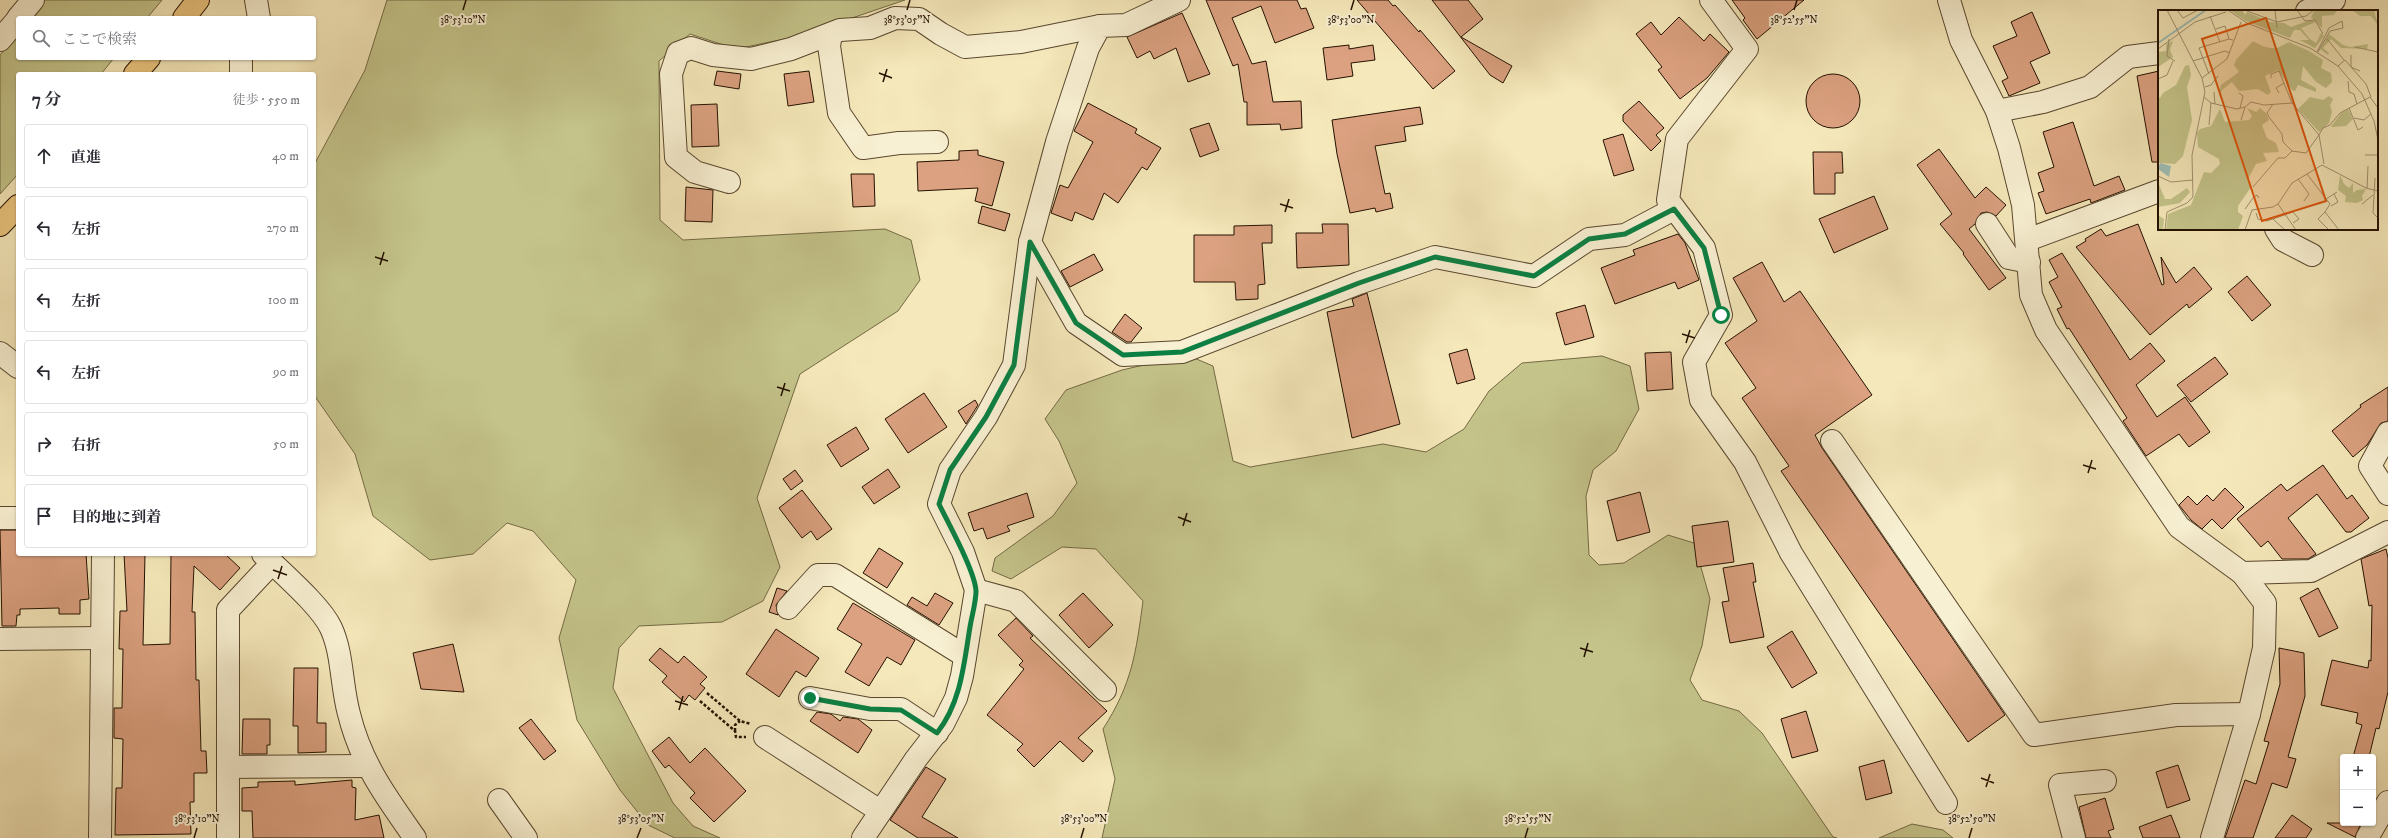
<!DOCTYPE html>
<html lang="ja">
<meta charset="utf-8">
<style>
body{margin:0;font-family:"IM FELL DW Pica","Noto Serif JP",serif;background:#f7f7f7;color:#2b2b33}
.controls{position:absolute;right:12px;bottom:12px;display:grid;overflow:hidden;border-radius:4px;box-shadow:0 1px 3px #0004}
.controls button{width:36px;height:36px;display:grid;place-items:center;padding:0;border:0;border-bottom:1px solid #e1e1e2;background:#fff;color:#2b2b33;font:20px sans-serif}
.stop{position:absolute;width:12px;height:12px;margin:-9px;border:3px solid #0b8043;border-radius:50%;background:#fff}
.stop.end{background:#0b8043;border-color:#fff;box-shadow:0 1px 4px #0008}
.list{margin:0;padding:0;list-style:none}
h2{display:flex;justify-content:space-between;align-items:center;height:52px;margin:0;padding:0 16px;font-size:17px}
h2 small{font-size:13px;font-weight:400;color:#7c7c81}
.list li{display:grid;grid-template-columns:26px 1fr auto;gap:12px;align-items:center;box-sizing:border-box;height:64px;margin:0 8px 8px;padding:0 8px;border:1px solid #e1e1e2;border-radius:4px}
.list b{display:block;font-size:15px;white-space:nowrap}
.list em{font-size:13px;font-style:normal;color:#7c7c81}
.icon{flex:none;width:22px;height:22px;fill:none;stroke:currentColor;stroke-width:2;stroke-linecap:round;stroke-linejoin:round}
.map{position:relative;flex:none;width:2388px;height:838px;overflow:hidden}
.search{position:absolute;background:#fff;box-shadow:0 1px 3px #0004;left:16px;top:16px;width:300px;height:44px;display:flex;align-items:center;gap:10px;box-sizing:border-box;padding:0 14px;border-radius:4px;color:#7c7c81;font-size:15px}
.panel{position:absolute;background:#fff;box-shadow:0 1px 3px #0004;left:16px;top:72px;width:300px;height:484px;border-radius:4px}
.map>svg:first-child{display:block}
.green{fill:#c4c48a;stroke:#746a45}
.building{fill:#dba180;stroke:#251100}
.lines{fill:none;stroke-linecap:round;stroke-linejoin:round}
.minor-casing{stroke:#59472e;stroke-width:24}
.highway-casing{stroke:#251100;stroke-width:24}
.path{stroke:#251100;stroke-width:2.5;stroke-dasharray:3 2;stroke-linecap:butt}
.minor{stroke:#f8f0d2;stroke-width:22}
.highway{stroke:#eac47d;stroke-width:22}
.route{stroke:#0b8043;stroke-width:5}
.ticks{fill:none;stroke:#251100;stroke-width:1.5}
.inset-river{fill:none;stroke:#9ebfb7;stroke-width:2}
.inset-road{fill:none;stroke:#a29270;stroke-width:1}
.view{fill:#de550b;fill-opacity:0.15;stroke:#de550b;stroke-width:2}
.inset-edge{fill:none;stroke:#251100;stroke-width:2}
.ticks-label{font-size:10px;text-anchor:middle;fill:#251100;stroke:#f8f0d2;stroke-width:4;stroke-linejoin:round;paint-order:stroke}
</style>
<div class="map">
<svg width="2388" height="838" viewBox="0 0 2388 838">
<rect width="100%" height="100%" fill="#f5e8ba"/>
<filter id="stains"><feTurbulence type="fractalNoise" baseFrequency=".005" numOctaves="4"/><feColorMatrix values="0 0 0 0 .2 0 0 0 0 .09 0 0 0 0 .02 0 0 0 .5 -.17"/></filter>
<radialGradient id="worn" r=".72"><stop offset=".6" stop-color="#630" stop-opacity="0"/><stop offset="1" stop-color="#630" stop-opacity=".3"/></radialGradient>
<g class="green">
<path d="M44,0H162L147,18H31Z"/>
<path d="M387,0H905L799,36L736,49L690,34L659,61L660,220L683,240L885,229L911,240L920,280L898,311L800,374L757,498L780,567L763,601L722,622L639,626L619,648L613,688L673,803L693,826L720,838H675L648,825L620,790L577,720L559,638L576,580L533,531L507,523L473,554L430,560L373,516L355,454L314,395V165L365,70Z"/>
<path d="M18,34V58H114L101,74H18V174L0,194V55Z"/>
<path d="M1187,355L1213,366L1233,461L1250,467L1383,444L1426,452L1464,429L1489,391L1522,363L1602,356L1630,366L1639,409L1616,451L1593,470L1586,496L1589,555L1599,565L1624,563L1668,535L1694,543L1710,599L1702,646L1690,680L1702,700L1739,711L1762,733L1833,837L1837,838H1102L1115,779L1103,729C1132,684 1136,653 1143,601L1096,549L1062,547L1011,579L992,571L995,558L1053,516L1077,483L1059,441L1045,419L1066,390L1122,370Z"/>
<path d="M1912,824L1943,830L1953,838H1879Z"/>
</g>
<g class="building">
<path d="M1206,0H1297L1301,9L1306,8L1314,28L1275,43L1261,6L1232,18L1252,64L1266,61L1273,102L1301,101L1302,128L1281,130L1280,124L1247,125V102H1244L1238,64L1233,66Z"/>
<path d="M1357,0H1388L1393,6L1395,5L1419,32L1420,30L1455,71L1433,89Z"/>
<path d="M1432,0H1468L1483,19L1461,37L1512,66L1503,83L1490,75Z"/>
<path d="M1732,0H1804L1757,39L1743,20L1745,18Z"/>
<path d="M2032,12L2050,53L2030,62L2040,83L2009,96L2002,81L2008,78L1993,46L2017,36L2011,22Z"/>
<path d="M1182,13L1210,74L1188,82L1176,48L1154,59L1150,51L1137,58L1127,37Z"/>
<path d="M1679,17L1704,41L1710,34L1729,52L1707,78L1680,99L1658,70L1662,67L1636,34L1651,22L1661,35Z"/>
<path d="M1349,45V49L1373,45L1375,60L1351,63L1353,76L1327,80L1323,48Z"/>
<path d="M717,71L741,74L739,89L714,85Z"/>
<path d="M809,71L814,102L788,106L784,74Z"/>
<path d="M2159,71V162H2152L2137,76Z"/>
<circle cx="1833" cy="101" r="27"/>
<path d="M1639,101L1664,128L1656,135L1661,141L1651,151L1623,121V115Z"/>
<path d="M1088,103L1137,129L1135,133L1161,148L1147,170L1142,167L1118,203L1104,193L1093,220L1075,212L1072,221L1051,213L1060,185L1068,188L1093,142L1074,131Z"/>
<path d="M717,104L719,146L692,147L691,105Z"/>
<path d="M1420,107L1423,124L1404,127L1406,141L1375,146L1385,194L1390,193L1393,208L1376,212L1375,208L1350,213L1337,154L1332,120Z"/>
<path d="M2073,122L2094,186L2119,176L2125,190L2091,203L2090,199L2046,214L2038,193L2044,191L2038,173L2054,167L2043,132Z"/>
<path d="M1209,123L1219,150L1200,157L1190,129Z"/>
<path d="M1623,134L1634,170L1614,176L1603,140Z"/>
<path d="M1939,149L1975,198L1986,187L2006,205L1996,216L1987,212L1981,213L1975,224L1969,229L2006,278L1989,290L1963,254L1964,253L1940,224L1952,214L1917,165Z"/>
<path d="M978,150V155L1004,162L992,206L975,201L978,188L918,191L917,162L959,160V151Z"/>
<path d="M1813,152H1842L1843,173H1835V194H1814Z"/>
<path d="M851,174H874L875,206L853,207Z"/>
<path d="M686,187L713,190L712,222L685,221Z"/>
<path d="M1874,196L1888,229L1834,253L1819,219Z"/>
<path d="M982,206L1010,214L1005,231L978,223Z"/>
<path d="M1322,224H1348L1349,265L1297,268L1296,233H1323Z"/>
<path d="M2138,224L2162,285L2164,284L2161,257L2176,283L2194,267L2212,289L2189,308L2187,304L2150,335L2076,247L2086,241L2085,239L2101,229L2106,236Z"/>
<path d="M1272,225V243H1262L1265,284L1258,285V299L1236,300L1235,282H1194V235H1234V226Z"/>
<path d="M1678,234L1685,243L1699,280L1678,289L1675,282L1615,304L1601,268L1635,255L1633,250Z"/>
<path d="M2062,253L2130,360L2150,343L2165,361L2136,385L2157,417L2185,397L2210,432L2189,447L2179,434L2146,456L2123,421L2127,418L2069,328L2067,329L2057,309L2062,307L2049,282L2058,277L2049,260Z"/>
<path d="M1094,254L1103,270L1070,287L1061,271Z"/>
<path d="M1762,262L1784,302L1800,291L1872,395L1815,435L1822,448L2005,715L1968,742L1781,471L1789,466L1742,398L1756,388L1725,343L1757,321L1733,278Z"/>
<path d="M2247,276L2271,305L2252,321L2228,292Z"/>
<path d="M1367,293L1400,424L1352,438L1327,312L1354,306L1352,299Z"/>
<path d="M1585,305L1594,337L1565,345L1556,313Z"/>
<path d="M1125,314L1142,328L1131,342H1127L1112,332Z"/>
<path d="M1467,349L1475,379L1457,384L1449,354Z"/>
<path d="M1671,352L1673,389L1647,391L1645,353Z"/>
<path d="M2215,357L2228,374L2191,402L2177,385Z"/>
<path d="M2388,387V421L2381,423L2367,445L2353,457L2332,431L2361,407L2360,405Z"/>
<path d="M924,393L947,427L908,453L885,419Z"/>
<path d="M975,400L978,405L966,424L958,411Z"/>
<path d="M856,427L869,449L841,467L827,445Z"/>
<path d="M2323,465L2347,499L2352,495L2369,518L2351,532H2346L2317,494L2288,518L2316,554L2308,559H2282L2268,541L2261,547L2237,519L2281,484L2287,491Z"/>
<path d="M888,469L900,487L874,504L862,487Z"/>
<path d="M795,470L803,481L791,490L783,479Z"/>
<path d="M2225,488L2244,507L2222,529L2212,519L2202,529L2191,520L2179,505L2188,496L2197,505L2207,495L2213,501Z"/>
<path d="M802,490L832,529L817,540L811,531L802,538L779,508Z"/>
<path d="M1640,492L1650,532L1617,541L1607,501Z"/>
<path d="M1027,493L1034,517L1007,526L1010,531L987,539L983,528L974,531L968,513Z"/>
<path d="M1728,521L1734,562L1697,567L1692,526Z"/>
<path d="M0,530H18V554H86L89,599L80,600V614H59V608L20,609V615H17L16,626H2Z"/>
<path d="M879,548L903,563L887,588L863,573Z"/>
<path d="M2386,549L2388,558V692L2379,729L2376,728L2369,757H2353L2362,725L2356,723L2358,713L2321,705L2332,660L2368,668L2369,660L2371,661L2372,605L2369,606L2361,559Z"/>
<path d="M124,554H145L143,645L170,644L171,554H225L240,568L220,590L194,566L192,612H195L196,680H199L201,751H206L207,773H194V802H190L191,834L115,835L116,788H122L123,739L114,738V708H122L123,649H119L120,611H127Z"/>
<path d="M1753,563L1756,582H1753L1764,637L1730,643L1722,602L1729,601L1723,568Z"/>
<path d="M777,588L787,591L776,605L778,615L769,612Z"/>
<path d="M2318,588L2338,628L2319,637L2300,598Z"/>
<path d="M935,593L953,603L939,625L907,605L912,597L927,606Z"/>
<path d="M1083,593L1113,625L1089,648L1059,615Z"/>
<path d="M853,603L915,640L901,665L887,657L869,686L845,672L862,644L837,629Z"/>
<path d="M1016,618L1033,636L1030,638L1107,711L1078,738L1093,751L1083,762L1060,741L1034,767L1017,750L1023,744L987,715L1024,669L1019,665L1023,661L998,635Z"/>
<path d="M776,629L819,658L806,677L796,671L779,697L746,674Z"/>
<path d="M1792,631L1817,673L1792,688L1767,647Z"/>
<path d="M453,644L464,692L421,689L413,653Z"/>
<path d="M660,648L678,663L684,656L707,677L700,684L705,688L695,700L689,695L684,702L662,682L667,676L649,660Z"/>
<path d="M2279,648L2304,653L2305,696L2288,757L2296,759L2287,788L2272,783L2253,838H2225L2245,780L2256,784L2269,742L2264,741L2280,684Z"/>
<path d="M294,668H318L317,723H326V752L298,753V726H293Z"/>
<path d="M1806,711L1818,751L1792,758L1781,719Z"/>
<path d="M817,712L831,714L840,721L843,717L858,719L872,730L858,753L810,721Z"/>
<path d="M243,719H270V745H267V754H242Z"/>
<path d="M531,719L556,751L544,760L519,728Z"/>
<path d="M669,737L690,763L705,748L746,791L714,822L690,798L695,793L669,765L665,768L652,751Z"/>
<path d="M1884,760L1892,793L1866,800L1859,767Z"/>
<path d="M2178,765L2190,800L2167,808L2156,772Z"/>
<path d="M926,767L946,779L922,817L958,838H918L890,820Z"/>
<path d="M352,780V787L356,788L355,820L379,815L384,838H253L252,811H242V788L258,787V782L295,781V785Z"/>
<path d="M2105,798L2114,829L2108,831L2111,838H2086L2079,807Z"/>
<path d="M2171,815L2180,838H2143L2139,827Z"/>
<path d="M2292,815L2312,829L2306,838H2275Z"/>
<path d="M2327,823H2361L2355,837Z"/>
</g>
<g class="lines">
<g class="minor-casing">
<g id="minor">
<path d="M256,0L259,18"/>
<path d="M1711,0L1747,49L1677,139L1668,200L1704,248L1721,315L1694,362L1701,400L1745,462L1791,553L1946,803"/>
<path d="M1949,0L1961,40L1997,111L2009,148L2023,205L2031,295L2046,330L2179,527L2242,573"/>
<path d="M2307,11L2334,0"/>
<path d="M18,18L33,0"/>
<path d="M831,34L829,46L839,113L863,148L899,143L937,142"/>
<path d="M0,40L18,19"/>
<path d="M241,58V74"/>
<path d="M1997,111L2043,102L2090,87L2128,57L2159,53"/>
<path d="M729,182L695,172L676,157L671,74L678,53L691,48L713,55L751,59L791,49L840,30L870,28L895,18L919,19L941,34L965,47L1021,42L1100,26"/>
<path d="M1987,224L2009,258L2029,262"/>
<path d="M2276,229L2283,240L2312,255"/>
<path d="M2027,240L2159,191"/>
<path d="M1030,242L1076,323L1123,355L1182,352L1359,283L1435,257L1534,276L1589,239L1625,235L1674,209"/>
<path d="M0,353L18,367"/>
<path d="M2388,433L2370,466L2388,494"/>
<path d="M1832,441L2034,735L2176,715L2249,714"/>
<path d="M0,518H18"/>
<path d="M263,554C281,572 321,606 331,628C343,654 341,685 349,714C361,763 386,797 415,838"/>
<path d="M976,590L1016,601L1105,690"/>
<path d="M788,608L818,575H835L965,656"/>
<path d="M0,639L102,638"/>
<path d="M810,698L870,709H901L937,733"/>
<path d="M765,737L880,811"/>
<path d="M228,767L368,766"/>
<path d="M499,800L526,838"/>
<path d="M100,838L103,554"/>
<path d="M228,838V610L272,563"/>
<path d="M863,838L916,759L943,724L956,698L962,676L976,590L963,552L939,504L950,470L986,417L1014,365L1030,242L1057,142L1088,48L1100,26L1126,25L1179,0"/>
<path d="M2074,838L2060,785L2105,781"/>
<path d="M2212,838L2249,714L2264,648L2265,603L2242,573L2311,571L2388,532"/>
<path d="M2367,838L2388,802"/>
</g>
</g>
<g class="highway-casing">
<g id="highway">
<path d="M184,18L198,0"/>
<path d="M135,74L149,58"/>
<path d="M0,225L18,206"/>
</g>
</g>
<g class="path">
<path d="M707,693L740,721L751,724"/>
<path d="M700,701L735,731L736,737H746"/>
<path d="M735,731V725L740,721"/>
</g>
<use href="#minor" class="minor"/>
<use href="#highway" class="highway"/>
</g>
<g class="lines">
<path class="route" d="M810,698L870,709L901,710L937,733C961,703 964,663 970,627C972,615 976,602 976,591C975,571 948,523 939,504L950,470L986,417L1014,365L1030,242L1076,323L1123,355L1182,352L1359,283L1435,257L1534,276L1589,239L1625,234L1674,209L1704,248L1721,315"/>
</g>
<path class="ticks" d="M463,10L466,0M907,10L910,0M1351,10L1354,0M1794,10L1797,0M879,73L892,78M883,82L887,69M1280,204L1293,208M1285,212L1289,199M375,257L388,261M380,265L384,252M1682,334L1695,338M1686,343L1690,330M777,387L790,391M781,396L785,383M2083,465L2096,469M2088,473L2092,460M1178,517L1191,522M1183,526L1187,513M273,570L287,575M278,579L282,566M1580,648L1593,652M1584,657L1588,643M675,701L688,705M679,710L683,696M1981,778L1994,783M1986,787L1990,774M194,838L197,828M637,838L641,828M1081,838L1084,828M1525,838L1528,828M1969,838L1972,828"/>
<g transform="translate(2158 10)">
<rect width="220" height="220" fill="#f5e8ba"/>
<path d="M72,0H84L87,5L89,2L112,12L126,13L133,17L153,10L158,12L143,18L152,29L158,33L163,23L166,26L157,38L142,30H151L142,20H136L132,28L88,11ZM157,0H179L176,5L164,6V18L153,7ZM194,0H216L220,15L213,6H202ZM171,24L185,35L192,37L210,34L209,39L183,38L173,29L165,38L171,43L170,45L162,39ZM15,31L12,40L15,47L0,57V42L8,41V34ZM95,31L104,36L112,38H119L131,32L151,41L165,50L163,58L173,63L174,72L168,78L158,72L145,56L143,70L158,78V82L140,75L137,81L134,80L120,60L107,66L113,82L110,85L100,79L81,81L74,72L64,80L61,86L63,75L81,62L76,55L78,50ZM31,55L33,65L29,77L34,110L25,146L17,154L0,153V87L2,88L5,83L18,75L27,56ZM171,86L175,89L172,95L174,102L171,113L161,122L140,99L152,87L165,90ZM89,98L98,102L102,98L108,103L111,110L104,115L109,128L118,133L121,142L105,143L109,151L98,154L90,169L93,177L80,196V202L85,206L80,220H8L10,204L33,195L46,162L53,163L62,154L61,149L40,137L39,123L42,119L53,116L62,99L67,112L91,110L94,106ZM190,99L195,109L188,116L173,117L183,103ZM182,165L186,174L191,178L195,173V183L199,180L208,179L204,186L205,190L199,193L187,192L188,186L180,180ZM0,172L7,189H13L29,178L32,182L22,193L0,197ZM0,205L6,209L5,220H0Z" fill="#c4c48a"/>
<path d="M2,153L13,156L11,167L0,159Z" fill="#9ebfb7"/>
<path class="inset-river" d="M0,33L48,0"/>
<path class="inset-road" d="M19,0L25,8L40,0M70,0L89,13L152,38L180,56L204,84L216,111L220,130M117,0L119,18M139,0L147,11L157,10L165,24M89,1L119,12L148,6L156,0M52,6L62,32M58,19L67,16L71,29M11,29L9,46L17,51M169,29L186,50M197,37L220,42M0,39L37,12L68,2M159,42L171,18L184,11L185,18L172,21L160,42M193,45V57L202,61M35,51L67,41L72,43M180,56L187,50L208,74L213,87M51,64L41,38L71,29L75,30M44,68L69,49L83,12M113,68V64L121,61L134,93M0,69L9,65L15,51M190,71L191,82L196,84L199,94M47,77L53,75L60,66M56,82L57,94M81,83L85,86L82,98M121,83L118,78L126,73M46,87L53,93L79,99L87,97L93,92L106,95L134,93L161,125L148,143L134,141L127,148H120L95,177M115,94L109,103L111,107L124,124L125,132L134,141M191,98L200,120L205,117M196,108L206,110L213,104M83,110L87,97M51,115L53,93M207,145H220M166,154L161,125L165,118L172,115L182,103L212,87L220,98M149,164L172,194L167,202L181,220M0,166L13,172L35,170M217,168L215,203L220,208M140,169L151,184L146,191M209,179L210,156M168,189L179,182M120,194L134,173L164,155L208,178L220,181M204,194L215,185M173,196L180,192L176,184M87,199L95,188L99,185L101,188M167,202L160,209L171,220M98,203L100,209L109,211L135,202L141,209L135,213M115,209L127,220M7,220L9,202L29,193L35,187L34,145L47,82L44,68L9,0M87,220L94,200L115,197L120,194L138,220"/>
<path class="view" d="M108,8L168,191L104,211L44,29Z"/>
<rect width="220" height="220" class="inset-edge"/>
</g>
<g class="ticks-label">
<text x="463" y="23">38°53'10"N</text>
<text x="907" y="23">38°53'05"N</text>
<text x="1351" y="23">38°53'00"N</text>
<text x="1794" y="23">38°52'55"N</text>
<text x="197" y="822">38°53'10"N</text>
<text x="641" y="822">38°53'05"N</text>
<text x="1084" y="822">38°53'00"N</text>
<text x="1528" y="822">38°52'55"N</text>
<text x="1972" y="822">38°52'50"N</text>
</g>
<rect width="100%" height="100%" filter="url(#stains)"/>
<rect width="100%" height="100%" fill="url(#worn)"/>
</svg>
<div class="controls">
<button>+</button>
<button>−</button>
</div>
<div class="stop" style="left:1721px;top:315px"></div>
<div class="stop end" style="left:810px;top:698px"></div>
<div class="search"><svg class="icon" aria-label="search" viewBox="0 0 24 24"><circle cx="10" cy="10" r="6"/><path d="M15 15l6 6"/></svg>ここで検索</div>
<section class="panel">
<h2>7 分<small>徒歩 · 550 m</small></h2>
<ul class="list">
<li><svg class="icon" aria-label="ahead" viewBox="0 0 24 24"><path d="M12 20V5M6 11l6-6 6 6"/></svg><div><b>直進</b></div><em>40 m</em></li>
<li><svg class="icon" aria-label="left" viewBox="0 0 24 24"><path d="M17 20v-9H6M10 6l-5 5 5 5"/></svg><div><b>左折</b></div><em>270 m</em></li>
<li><svg class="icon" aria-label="left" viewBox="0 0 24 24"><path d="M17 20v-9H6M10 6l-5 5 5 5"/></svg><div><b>左折</b></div><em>100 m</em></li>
<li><svg class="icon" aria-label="left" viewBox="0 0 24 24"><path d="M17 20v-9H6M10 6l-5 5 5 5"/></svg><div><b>左折</b></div><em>90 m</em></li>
<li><svg class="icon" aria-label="right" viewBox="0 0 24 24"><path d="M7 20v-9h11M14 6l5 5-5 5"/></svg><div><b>右折</b></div><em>50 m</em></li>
<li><svg class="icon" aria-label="arrive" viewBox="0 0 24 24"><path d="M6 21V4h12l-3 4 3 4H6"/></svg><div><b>目的地に到着</b></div></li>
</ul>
</section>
</div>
